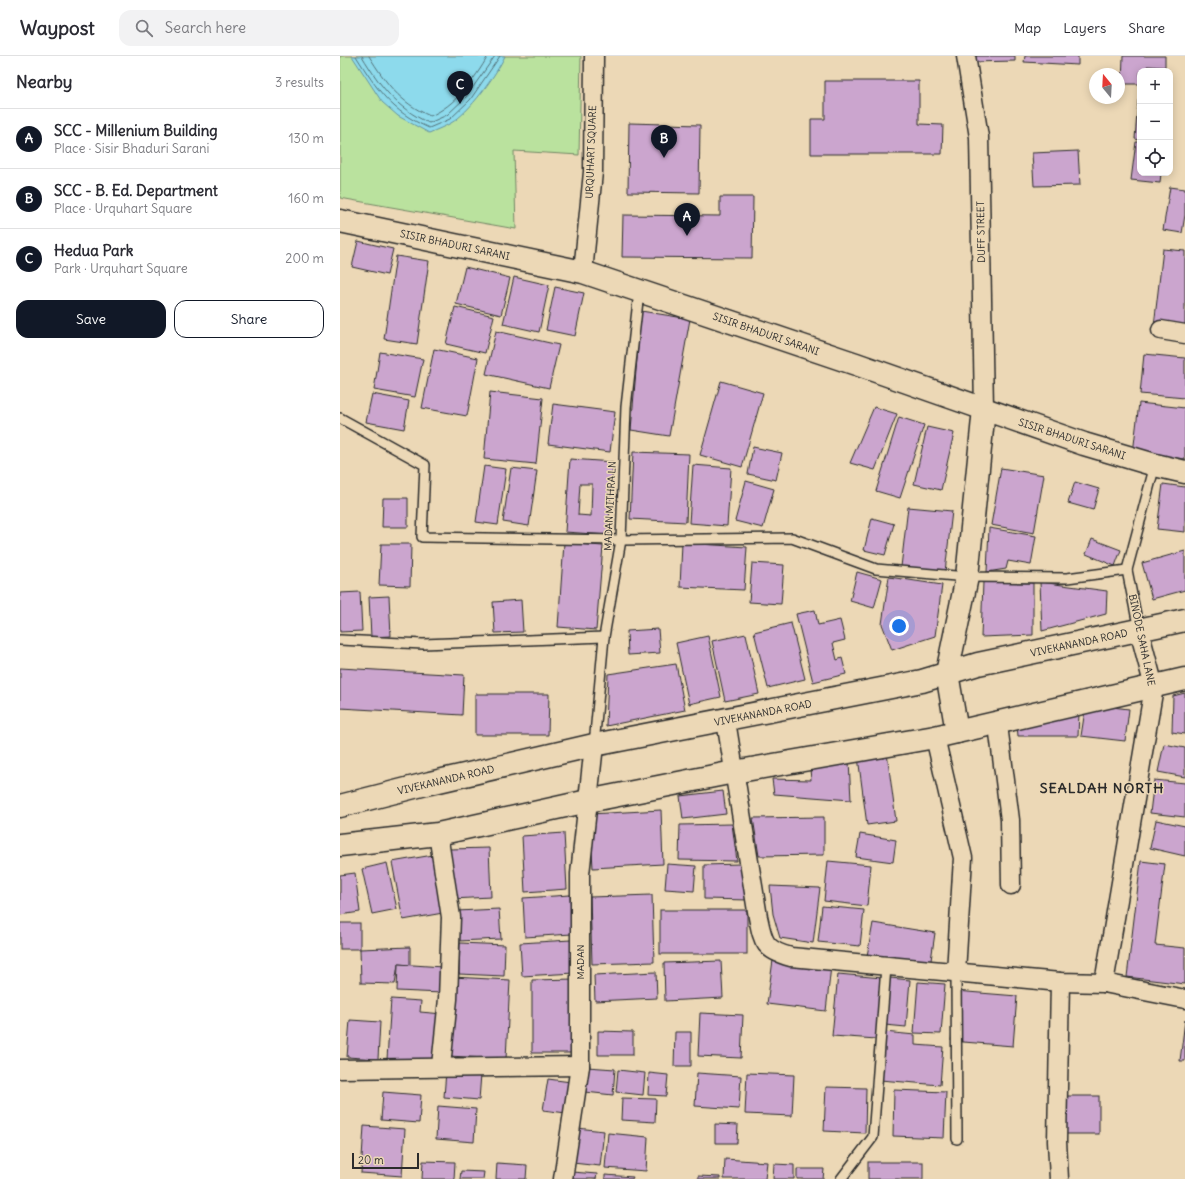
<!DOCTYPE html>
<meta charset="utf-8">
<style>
body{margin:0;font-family:Delius,sans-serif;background:#f2f2f3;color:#2b2b33}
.controls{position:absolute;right:12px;top:12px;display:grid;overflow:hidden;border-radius:8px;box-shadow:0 2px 10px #0003}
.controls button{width:36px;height:36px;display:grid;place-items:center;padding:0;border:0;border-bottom:1px solid #e1e1e2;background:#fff;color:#2b2b33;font:20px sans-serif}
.compass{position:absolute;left:749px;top:12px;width:36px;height:36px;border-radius:50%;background:#fff;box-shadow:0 2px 10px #0003;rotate:342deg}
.scale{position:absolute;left:12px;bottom:10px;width:67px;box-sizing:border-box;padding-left:4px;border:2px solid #2b2b2b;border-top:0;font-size:11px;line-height:14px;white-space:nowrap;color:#2b2b2b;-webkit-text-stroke:3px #ecd8b6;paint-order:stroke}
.you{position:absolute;left:559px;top:570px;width:14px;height:14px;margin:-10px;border:3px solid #fff;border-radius:50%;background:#1a73e8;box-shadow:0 0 0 6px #1a73e833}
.badge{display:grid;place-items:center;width:26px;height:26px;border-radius:50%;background:#111827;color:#fff;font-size:13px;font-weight:700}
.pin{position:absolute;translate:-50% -33px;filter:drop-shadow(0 1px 2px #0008)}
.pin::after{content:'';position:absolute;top:21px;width:14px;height:12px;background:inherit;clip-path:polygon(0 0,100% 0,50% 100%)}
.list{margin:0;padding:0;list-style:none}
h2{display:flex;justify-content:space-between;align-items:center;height:52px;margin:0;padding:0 16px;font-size:17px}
h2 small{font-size:13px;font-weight:400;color:#7c7c81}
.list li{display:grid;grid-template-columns:26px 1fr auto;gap:12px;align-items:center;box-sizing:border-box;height:60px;padding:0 16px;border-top:1px solid #e1e1e2}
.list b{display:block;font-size:15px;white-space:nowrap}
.list p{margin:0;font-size:13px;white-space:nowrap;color:#7c7c81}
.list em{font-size:13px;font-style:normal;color:#7c7c81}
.actions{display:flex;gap:8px;padding:12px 16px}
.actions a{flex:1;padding:9px 0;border:1px solid #111827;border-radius:12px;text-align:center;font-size:14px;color:#111827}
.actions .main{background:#111827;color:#fff}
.icon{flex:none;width:22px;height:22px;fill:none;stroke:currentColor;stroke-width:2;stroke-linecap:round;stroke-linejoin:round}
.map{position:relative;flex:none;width:845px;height:1123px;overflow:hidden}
header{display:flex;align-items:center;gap:24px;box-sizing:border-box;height:56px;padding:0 20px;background:#fff;border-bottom:1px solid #e1e1e2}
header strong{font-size:19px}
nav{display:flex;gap:22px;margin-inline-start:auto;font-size:14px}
.search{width:280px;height:36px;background:#f2f2f3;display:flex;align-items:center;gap:10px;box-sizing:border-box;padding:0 14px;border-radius:12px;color:#7c7c81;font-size:15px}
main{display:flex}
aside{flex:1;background:#fff}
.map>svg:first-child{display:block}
.green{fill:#bae29e;stroke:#728664}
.water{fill:#8ddaec;stroke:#66949f}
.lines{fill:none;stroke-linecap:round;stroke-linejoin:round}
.shore{stroke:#527178;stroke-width:1}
.building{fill:#cba5ce;stroke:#2b2b2b;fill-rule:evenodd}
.service-casing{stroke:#2b2b2b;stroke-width:12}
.minor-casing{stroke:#2b2b2b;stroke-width:21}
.tertiary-casing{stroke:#2b2b2b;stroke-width:25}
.primary-casing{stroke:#2b2b2b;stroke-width:25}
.service{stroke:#ecd8b6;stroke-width:9}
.minor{stroke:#ecd8b6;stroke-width:18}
.tertiary{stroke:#ecd8b6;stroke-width:22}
.primary{stroke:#ecd8b6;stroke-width:22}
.labels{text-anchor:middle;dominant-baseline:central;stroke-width:3;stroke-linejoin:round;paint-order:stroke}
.street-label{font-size:10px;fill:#2b2b2b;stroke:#ecd8b6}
.district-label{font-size:14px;font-weight:bold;letter-spacing:1px;fill:#2b2b2b;stroke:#ecd8b6}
</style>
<header>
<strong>Waypost</strong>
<div class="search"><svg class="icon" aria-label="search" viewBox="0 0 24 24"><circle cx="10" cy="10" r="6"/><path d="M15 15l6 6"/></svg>Search here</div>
<nav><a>Map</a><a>Layers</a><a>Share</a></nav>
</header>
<main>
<aside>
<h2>Nearby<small>3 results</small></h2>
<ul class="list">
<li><span class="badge">A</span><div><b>SCC - Millenium Building</b><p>Place · Sisir Bhaduri Sarani</p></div><em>130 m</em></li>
<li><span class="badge">B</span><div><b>SCC - B. Ed. Department</b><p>Place · Urquhart Square</p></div><em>160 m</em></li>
<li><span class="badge">C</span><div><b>Hedua Park</b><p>Park · Urquhart Square</p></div><em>200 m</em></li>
</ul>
<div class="actions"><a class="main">Save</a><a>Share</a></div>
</aside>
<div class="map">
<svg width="845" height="1123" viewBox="0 0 845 1123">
<rect width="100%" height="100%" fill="#ecd8b6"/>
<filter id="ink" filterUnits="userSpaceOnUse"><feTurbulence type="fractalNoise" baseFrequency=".025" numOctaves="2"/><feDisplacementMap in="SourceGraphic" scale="8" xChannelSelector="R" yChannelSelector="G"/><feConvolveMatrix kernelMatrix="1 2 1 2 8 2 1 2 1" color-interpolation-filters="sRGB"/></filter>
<g filter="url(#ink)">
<path class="green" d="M0,0H241L239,99L174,95L176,173L0,142Z"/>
<path class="water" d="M12,0H165C156,19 129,57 111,67C104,71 96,74 89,77L58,60L42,46Z"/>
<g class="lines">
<g class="shore">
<path d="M16,0C38,35 51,55 89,72L110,63L130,44L160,0"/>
<path d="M22,0C41,31 55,51 89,67L107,59L126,41L155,0"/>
<path d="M29,0C46,27 59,46 90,60C115,50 135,23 148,0"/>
</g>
</g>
<g class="building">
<path d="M632,0H675V5L632,6Z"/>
<path d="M685,0H738V9L684,6Z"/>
<path d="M783,0H825V11L807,10L806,15H800V28H782Z"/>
<path d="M485,25H579V68L603,69L602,98H471V63H485Z"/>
<path d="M798,44H800V84L795,83Z"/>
<path d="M289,67L360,69L359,137L288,136Z"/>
<path d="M796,86H800V117H821L820,127L791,124Z"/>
<path d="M738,95L740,129L694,130L692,97Z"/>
<path d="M830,131L845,133V159L842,177L823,174Z"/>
<path d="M380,141H413L412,202L282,201L283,159L380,160Z"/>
<path d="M18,185L53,193L47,219L12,211Z"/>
<path d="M823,193L845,195V273L814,270Z"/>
<path d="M56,200L89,205L77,288L44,283Z"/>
<path d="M125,211L170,222L161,259L116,248Z"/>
<path d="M174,221L209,229L199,276L163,268Z"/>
<path d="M215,231L244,237L235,280L206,274Z"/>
<path d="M115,251L154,260L145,297L106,288Z"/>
<path d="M301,255L350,263L329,380L291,374Z"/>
<path d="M156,275L219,289L209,332L146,318Z"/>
<path d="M94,293L138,302L127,360L82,352Z"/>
<path d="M40,296L83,303L75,341L34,334Z"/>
<path d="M804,298L845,302V342L800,338Z"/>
<path d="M381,325L423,337L402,411L360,399Z"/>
<path d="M150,336L203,342L196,408L144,403Z"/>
<path d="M32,338L69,345L64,373L26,366Z"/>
<path d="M799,347L845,352V403L793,397Z"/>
<path d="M213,348L275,356L270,396L208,388Z"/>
<path d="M534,351L557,358L535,414L510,407Z"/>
<path d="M559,361L584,369L560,442L536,435Z"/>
<path d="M587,371L614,377L601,434L574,428Z"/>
<path d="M413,391L442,397L436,424L408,418Z"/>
<path d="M293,396L349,398L346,466L290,463Z"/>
<path d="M230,403L273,406L268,479L225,476ZM240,428H252L251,460L238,459Z"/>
<path d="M353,409L391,412L387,470L349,467Z"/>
<path d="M144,410L166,413L158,469L136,466Z"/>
<path d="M171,412L197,415L189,470L163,466Z"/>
<path d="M661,412L704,419L694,477L651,469Z"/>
<path d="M406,425L434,433L423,472L395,465Z"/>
<path d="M735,426L759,433L753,454L728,447Z"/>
<path d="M823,428L845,431V476L817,473Z"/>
<path d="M43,442H68V471H42Z"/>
<path d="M568,451L612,455L605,516L561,511Z"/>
<path d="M532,462L554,468L545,499L524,494Z"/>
<path d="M649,472L696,480L691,509L668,505L666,513L647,516Z"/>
<path d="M752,483L781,494L775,510L746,498Z"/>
<path d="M224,487L263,490L256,574L218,571Z"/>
<path d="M342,487L407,491L404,534L340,531Z"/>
<path d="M41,488H71L70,530L39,529Z"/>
<path d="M845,495V534L812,543L802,507Z"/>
<path d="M412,507L444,509L441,548L409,546Z"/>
<path d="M517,516L542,523L534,552L510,545Z"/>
<path d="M549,521L602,529L595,580L552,594L542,568Z"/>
<path d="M643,526L693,527V579L641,581Z"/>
<path d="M700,526L767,535L766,558L702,575Z"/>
<path d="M20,536L22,575L0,576V537Z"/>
<path d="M49,540L51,580L31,581L29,541Z"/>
<path d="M181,544L183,576L155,577L153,546Z"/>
<path d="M475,554L478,569L500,564L505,584L493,587L497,604L502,602L506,618L473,626L456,558Z"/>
<path d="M451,567L465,623L428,632L414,576Z"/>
<path d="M318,573L320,597L288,599L287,575Z"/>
<path d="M406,578L419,638L385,645L372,585Z"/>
<path d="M368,580L381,641L349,648L336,587Z"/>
<path d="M336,608L345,654L266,670L268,618Z"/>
<path d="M0,612L124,619L122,659L0,652Z"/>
<path d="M845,637V678L832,676L833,640Z"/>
<path d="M135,638H209L208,679H135Z"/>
<path d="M746,648L789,653L785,685L741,680Z"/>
<path d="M739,657L738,680H678L677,669Z"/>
<path d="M824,688L845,692V721L818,716Z"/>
<path d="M547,697L556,765L527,769L518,701Z"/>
<path d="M509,705L511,744L434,738L432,723L471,724L470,713Z"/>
<path d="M814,724L845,727V761L810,757Z"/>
<path d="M383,735L386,758L343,763L340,740Z"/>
<path d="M321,754L323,808L253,812L250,758Z"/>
<path d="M484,761V799L419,800L413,762Z"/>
<path d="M816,764L845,770V800L810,792Z"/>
<path d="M392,768L397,805L339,804L340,769Z"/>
<path d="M224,777L227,833L185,836L182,780Z"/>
<path d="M520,778L556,784L553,806L516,801Z"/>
<path d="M149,792L151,841L112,843L110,793Z"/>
<path d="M93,799L103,857L63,864L52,806Z"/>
<path d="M488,805L531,809L527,850L484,845Z"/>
<path d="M801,805L825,808L815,889L845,892V928L787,921Z"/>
<path d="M47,807L57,853L32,858L22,813Z"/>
<path d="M327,808L356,810L354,835L325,833Z"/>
<path d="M400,808L409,844L364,843V809Z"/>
<path d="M15,817L20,856L0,859V819Z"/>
<path d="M430,830L480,832L473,887L440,882L433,858Z"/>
<path d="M230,839L232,878L185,881L183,842Z"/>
<path d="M312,839L314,906L252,908L250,841Z"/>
<path d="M482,850L524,854L520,890L478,886Z"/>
<path d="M159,853L161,883L118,885L117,855Z"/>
<rect x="320" y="854" width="87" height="44"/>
<rect x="0" y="867" width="20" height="26"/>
<path d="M533,867L595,877L590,911L527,900Z"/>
<path d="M231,884L234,917L182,920L180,887Z"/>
<path d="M120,887L165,889L164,920L119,918Z"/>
<path d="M70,891V909L58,908L55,928L21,927L20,893Z"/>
<path d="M433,904L491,910L486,955L427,948Z"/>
<path d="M381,905L383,942L325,945L324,907Z"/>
<path d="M58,908L103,911L102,937L57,935Z"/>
<path d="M316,916L317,942L255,945L254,919Z"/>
<path d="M498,918L542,922L537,983L492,980Z"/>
<path d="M112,921L170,924L166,1003L108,1000Z"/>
<path d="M550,922L570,924L566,971L545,969Z"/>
<path d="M235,923L236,997H192V924Z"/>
<path d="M578,926L605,928L601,978L574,977Z"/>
<path d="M615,935L677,940L673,990L611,985Z"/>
<path d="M51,943L81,945L80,956L103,958L99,1007L47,1003Z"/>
<path d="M360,957L403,959L401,1002L358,1000Z"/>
<path d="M10,964L40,966L38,1003L7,1001Z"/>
<path d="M845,964V1005H840Z"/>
<path d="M258,975L293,976V999H258Z"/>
<path d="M335,976H351V1010H334Z"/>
<path d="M544,976L575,979V989L603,991L600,1029L540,1024Z"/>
<path d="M247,1011L275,1013L273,1039L245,1036Z"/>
<path d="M278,1014L305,1017L303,1039L276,1036Z"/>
<path d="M106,1015L141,1018L139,1044L104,1041Z"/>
<path d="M309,1017L328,1019L326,1040L308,1039Z"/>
<path d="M357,1017L401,1020L399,1053L355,1050Z"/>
<path d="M407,1017L454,1019L452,1060L405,1058Z"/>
<path d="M208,1023L231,1026L226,1057L203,1054Z"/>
<path d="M486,1031L526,1032L525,1077L484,1075Z"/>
<path d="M554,1034L606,1036L604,1082L553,1080Z"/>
<path d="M43,1036L81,1039L79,1067L41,1064Z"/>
<rect x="725" y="1040" width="34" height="38"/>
<path d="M282,1042L316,1043L315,1066L281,1064Z"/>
<path d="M98,1050L136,1053L134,1086L96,1083Z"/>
<path d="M375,1068L398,1069L397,1087H375Z"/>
<path d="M24,1070L65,1073L62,1120L21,1117Z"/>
<path d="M237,1072L264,1075L260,1110L233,1107Z"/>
<path d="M268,1077L308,1081L306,1115L265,1112Z"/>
<path d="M385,1103L427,1106L425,1123H384Z"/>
<path d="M83,1105L115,1106L114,1123H82Z"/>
<rect x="528" y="1106" width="55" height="17"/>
<path d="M157,1107L187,1109L186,1123H156Z"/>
<path d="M434,1108L454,1109V1123H433Z"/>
<path d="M457,1113H484L483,1123H457Z"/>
<path d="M121,1115L144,1116L143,1123H120Z"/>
<path d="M232,1116L257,1118L256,1123H231Z"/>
<path d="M265,1119L293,1121L292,1123H265Z"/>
<path d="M358,1120L380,1121V1123H358Z"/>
</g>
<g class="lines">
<g class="service-casing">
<g id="service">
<path d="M0,362L85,409L82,481L281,484L452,482L536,513L627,521L727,522L787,514"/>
<path d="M799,574L787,514L815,409"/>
<path d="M0,584L83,588L264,581"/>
<path d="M254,689L264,581L281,484L286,351L299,236"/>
<path d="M616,916L617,1083"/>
<path d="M501,1123L533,1081L546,911"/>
</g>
</g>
<g class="minor-casing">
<g id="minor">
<path d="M626,0L639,81L644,353"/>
<path d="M243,216L253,116L254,0"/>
<path d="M821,274L845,278"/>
<path d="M386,665L418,861C423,886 424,894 451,901L720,926L764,927L845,943"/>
<path d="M656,667L659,677L670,764L671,829"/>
<path d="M595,681L623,802L616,916"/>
<path d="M98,778L111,861L108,943L101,1010"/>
<path d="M764,927L814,631L799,574"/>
<path d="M0,1013L240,1010"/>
<path d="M223,1123L240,1010V818L254,689"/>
<path d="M719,1123L717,1085L720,926"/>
</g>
</g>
<g class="tertiary-casing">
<g id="tertiary">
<path d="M0,165L243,216L516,308L744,388L815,409L845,416"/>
<path d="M617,676L607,617L627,521L644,353"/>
</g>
</g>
<g class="primary-casing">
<g id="primary">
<path d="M0,750L90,727L254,689L582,625L638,608L845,564"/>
<path d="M0,789L98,778L248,745L394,716L595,681L845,623"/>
</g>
</g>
<use href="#service" class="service"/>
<use href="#minor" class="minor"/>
<use href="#tertiary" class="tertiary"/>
<use href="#primary" class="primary"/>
</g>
</g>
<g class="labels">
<g class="street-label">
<text transform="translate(251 96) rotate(-88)">URQUHART SQUARE</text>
<text transform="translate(641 176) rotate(-91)">DUFF STREET</text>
<text transform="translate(115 189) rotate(12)">SISIR BHADURI SARANI</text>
<text transform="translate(426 278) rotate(19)">SISIR BHADURI SARANI</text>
<text transform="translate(732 383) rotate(18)">SISIR BHADURI SARANI</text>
<text transform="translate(270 450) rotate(-87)">MADAN MITHRA LN</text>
<text transform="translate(802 584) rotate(78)">BINODE SAHA LANE</text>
<text transform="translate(739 587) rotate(-12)">VIVEKANANDA ROAD</text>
<text transform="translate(423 657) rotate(-11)">VIVEKANANDA ROAD</text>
<text transform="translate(106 724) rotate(-13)">VIVEKANANDA ROAD</text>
<text transform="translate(240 906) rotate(-90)">MADAN</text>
</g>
<g class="district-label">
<text x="762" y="732">SEALDAH NORTH</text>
</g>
</g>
</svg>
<div class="controls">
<button>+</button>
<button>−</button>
<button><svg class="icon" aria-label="locate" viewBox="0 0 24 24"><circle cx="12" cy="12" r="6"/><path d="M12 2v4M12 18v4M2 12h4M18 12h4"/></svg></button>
</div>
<svg class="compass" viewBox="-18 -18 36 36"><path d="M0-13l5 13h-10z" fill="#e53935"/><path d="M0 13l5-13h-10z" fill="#7c7c81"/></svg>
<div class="scale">20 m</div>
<div class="you"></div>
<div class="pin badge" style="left:347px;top:180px">A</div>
<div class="pin badge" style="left:324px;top:102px">B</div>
<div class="pin badge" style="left:120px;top:48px">C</div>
</div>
</main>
